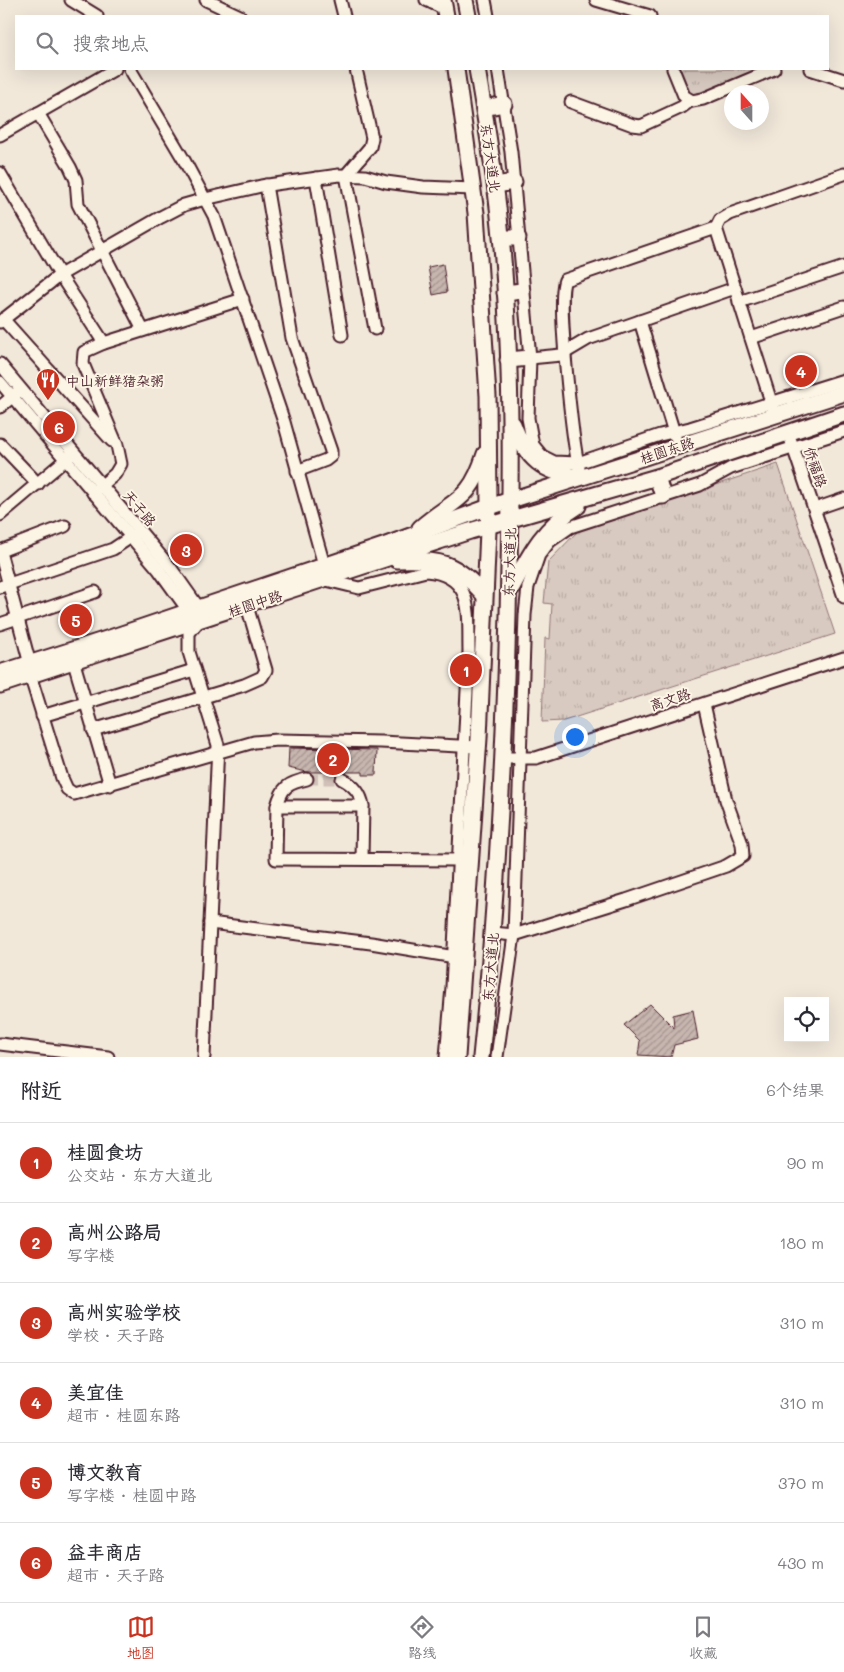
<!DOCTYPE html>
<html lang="zh">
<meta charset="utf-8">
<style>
body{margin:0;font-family:Mali,"LXGW WenKai TC",sans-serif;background:#f2f2f3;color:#2b2b33}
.controls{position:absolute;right:15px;bottom:15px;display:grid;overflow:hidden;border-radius:0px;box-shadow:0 5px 20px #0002}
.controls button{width:45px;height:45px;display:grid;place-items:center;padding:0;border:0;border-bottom:1px solid #e1e1e2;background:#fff;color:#2b2b33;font:25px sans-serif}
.compass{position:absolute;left:724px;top:85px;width:45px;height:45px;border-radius:50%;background:#fff;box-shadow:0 5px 20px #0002;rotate:339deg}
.you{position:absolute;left:574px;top:736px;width:18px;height:18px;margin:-12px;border:4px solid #fff;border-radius:50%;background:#1a73e8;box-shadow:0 0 0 8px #1a73e833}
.badge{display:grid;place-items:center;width:32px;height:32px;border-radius:50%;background:#c8321e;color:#fff;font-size:16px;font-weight:700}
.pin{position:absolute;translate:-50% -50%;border:2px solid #fff;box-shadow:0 1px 5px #0006}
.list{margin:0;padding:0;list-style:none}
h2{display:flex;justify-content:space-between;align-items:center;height:65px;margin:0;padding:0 20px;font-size:21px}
h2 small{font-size:16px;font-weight:400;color:#7c7c81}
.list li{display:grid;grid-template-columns:32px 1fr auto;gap:15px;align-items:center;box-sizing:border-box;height:80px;padding:0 20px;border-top:1px solid #e1e1e2}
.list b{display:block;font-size:19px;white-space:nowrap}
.list p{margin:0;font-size:16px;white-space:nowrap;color:#7c7c81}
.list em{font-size:16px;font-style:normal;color:#7c7c81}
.icon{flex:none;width:28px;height:28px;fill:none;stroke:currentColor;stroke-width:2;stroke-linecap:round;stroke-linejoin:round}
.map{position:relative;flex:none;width:844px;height:1057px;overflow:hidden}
.search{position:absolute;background:#fff;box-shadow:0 5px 20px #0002;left:15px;right:15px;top:15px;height:55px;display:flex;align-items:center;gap:12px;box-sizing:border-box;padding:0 18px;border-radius:0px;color:#7c7c81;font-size:19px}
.sheet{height:545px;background:#fff}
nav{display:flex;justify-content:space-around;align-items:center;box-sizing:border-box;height:70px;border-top:1px solid #e1e1e2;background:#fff;font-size:14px;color:#7c7c81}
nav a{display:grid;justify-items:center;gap:2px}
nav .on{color:#c8321e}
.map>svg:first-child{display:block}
.grass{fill:url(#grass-tufts);stroke:#917476}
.building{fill:url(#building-hatch);stroke:#4a1f2b}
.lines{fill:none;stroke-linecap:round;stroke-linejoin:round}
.minor-tunnel{stroke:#d0c0b7;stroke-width:11;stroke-dasharray:11 5.5;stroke-linecap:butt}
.minor-casing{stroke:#4a1f2b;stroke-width:15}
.major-casing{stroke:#4a1f2b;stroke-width:19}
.minor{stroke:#fcf5e5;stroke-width:11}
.major{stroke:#fcf5e5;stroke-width:15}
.labels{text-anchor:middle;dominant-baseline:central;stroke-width:4;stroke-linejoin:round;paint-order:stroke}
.street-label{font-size:14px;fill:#4a1f2b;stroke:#fcf5e5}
.poi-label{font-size:14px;fill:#4a1f2b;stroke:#fcf5e5;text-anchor:start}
</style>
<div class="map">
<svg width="844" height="1057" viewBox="0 0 844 1057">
<defs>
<pattern id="grass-tufts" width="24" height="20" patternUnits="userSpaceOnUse" patternTransform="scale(1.25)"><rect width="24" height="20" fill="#d8cac0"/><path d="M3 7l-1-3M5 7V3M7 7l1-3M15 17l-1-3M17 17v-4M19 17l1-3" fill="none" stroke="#bbada5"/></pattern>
<pattern id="building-hatch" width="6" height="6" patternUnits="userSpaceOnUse" patternTransform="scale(1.25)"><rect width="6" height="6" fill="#c7b6af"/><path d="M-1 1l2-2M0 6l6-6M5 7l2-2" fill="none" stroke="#a4938f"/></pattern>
</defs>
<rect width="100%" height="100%" fill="#f1e8da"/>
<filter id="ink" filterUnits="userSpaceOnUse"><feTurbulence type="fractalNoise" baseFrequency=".02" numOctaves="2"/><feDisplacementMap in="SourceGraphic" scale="10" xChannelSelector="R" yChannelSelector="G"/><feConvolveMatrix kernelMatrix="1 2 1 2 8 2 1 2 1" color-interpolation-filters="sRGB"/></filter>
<g filter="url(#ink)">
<g class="grass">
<path d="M678,69H761L695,96L688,92Z"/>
<path d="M778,464L835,634L564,721L542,722L545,638L550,639L552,604L544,603L548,562L578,531Z"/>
</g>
<g class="building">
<path d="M443,264L447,292L433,295L428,267Z"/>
<path d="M289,748L377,750L376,775H363V772H307L288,768Z"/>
<path d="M650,1004L674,1028L673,1015L693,1010L698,1039L674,1045L671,1057L638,1055L640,1041L624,1025Z"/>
</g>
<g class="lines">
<path class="minor-tunnel" d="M307,779H342"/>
<g class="minor-casing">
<g id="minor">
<path d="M71,0L97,16"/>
<path d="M206,0L240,16"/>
<path d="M340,0L344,16"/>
<path d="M426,0L445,9"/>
<path d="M485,0L488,16"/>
<path d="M596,0L650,16"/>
<path d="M130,69L184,160L214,216L284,422L324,565"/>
<path d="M356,69L372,138L370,147L346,175L375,329"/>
<path d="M498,69L511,152L530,358L528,418L533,445L542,456L554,462L578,463L660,435L690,428L844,380"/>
<path d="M673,69L684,96L692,101L703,99L774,69"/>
<path d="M810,69L844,80"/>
<path d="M571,102L633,125L641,126L682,107L690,101"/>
<path d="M38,113L70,167L76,180L78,204L143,330"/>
<path d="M0,135L115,69"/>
<path d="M0,173L60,275L104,343"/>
<path d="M316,178L342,335"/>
<path d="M266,185L292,338L331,451V456L326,460L297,471"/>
<path d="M739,302L844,267"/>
<path d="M3,319L112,441"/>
<path d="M640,321L675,436"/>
<path d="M0,322L60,275L161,217L184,205L205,199L261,186L339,175L365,176L386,182L423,187L473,189"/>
<path d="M751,338L844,307"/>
<path d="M530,358L561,355L588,339L735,288"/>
<path d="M0,364L170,567L199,608L200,615"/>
<path d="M0,382L159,570L193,617"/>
<path d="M0,407L18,392"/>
<path d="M773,408L716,228L720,220L730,214L844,174"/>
<path d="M791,441L844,597"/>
<path d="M0,444L38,484"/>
<path d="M579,469C573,443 556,297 565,280L716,228"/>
<path d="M93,493L115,474L121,464L117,445L83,364L84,352L104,343L243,299"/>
<path d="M815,509L844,499"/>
<path d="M0,515L71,455"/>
<path d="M0,551L65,526"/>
<path d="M0,552L30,664"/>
<path d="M326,580L359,588L426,571C475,575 468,615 469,651L452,987L446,1057"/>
<path d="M0,587L113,549L137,533"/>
<path d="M198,622L189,633V652L218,745L204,1057"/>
<path d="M0,624L95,592"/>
<path d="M74,663L110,785"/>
<path d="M30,675L62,778L67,789L74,794L254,742L278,740L381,742L478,747"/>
<path d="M42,716L194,670"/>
<path d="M93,730L244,685L262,677L266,670L247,606"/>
<path d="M511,758H536L844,658"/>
<path d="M342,779C354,785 361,793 363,806"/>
<path d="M277,806C282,787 288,783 307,779"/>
<path d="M362,858L363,806H277L276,859L464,860"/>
<path d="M210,923L371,943L461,958"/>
<path d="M493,933L514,935L626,900L726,866L743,856L742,844L726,800L704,704"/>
<path d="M0,1044L108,1057"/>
<path d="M497,1057L514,935L525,615L528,587L539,555L550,541L570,527L700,485L731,468L844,431"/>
</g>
</g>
<g class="major-casing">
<g id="major">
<path d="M443,0L446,16"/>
<path d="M465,0L468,16"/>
<path d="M456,69L476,213L488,396L489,507L479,738L457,1057"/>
<path d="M477,69C486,121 495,173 500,226C513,355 511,485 508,615C504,763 496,910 481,1057"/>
<path d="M484,108L504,104"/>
<path d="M496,185L514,182"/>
<path d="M502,238H518"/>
<path d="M505,293L522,291"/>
<path d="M508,360L530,358"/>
<path d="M513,424C526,459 543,473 580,477"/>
<path d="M657,477L663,496"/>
<path d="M420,528C455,498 470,502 485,454"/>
<path d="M397,560C439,558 457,563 484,595"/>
<path d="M511,589C530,554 542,528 578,506"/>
<path d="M0,673L113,637L386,545L489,507L844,393"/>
<path d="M0,685L470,531L657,477L844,414"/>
</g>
</g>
<use href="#minor" class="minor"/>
<use href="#major" class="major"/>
</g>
</g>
<defs>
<g id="restaurant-pin" transform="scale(1.25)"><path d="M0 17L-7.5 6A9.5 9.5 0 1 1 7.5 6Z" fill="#c8321e" stroke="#fcf5e5"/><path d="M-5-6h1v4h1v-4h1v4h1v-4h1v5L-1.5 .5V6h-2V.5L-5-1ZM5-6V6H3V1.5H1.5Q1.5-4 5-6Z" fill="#fff"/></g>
</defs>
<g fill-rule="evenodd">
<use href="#restaurant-pin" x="48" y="380"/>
</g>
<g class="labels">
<g class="street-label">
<text transform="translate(491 158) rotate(82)">东方大道北</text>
<text transform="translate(667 450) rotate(-18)">桂圆东路</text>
<text transform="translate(816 467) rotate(71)">侨福路</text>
<text transform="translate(140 508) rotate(50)">天子路</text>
<text transform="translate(509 562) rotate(-88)">东方大道北</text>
<text transform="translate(255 603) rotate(-18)">桂圆中路</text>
<text transform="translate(670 699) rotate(-18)">高文路</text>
<text transform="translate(490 967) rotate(-85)">东方大道北</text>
</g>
<g class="poi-label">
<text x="66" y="380">中山新鲜猪杂粥</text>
</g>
</g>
</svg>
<div class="controls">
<button><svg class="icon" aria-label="locate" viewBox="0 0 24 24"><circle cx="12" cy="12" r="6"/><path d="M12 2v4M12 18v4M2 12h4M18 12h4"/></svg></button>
</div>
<svg class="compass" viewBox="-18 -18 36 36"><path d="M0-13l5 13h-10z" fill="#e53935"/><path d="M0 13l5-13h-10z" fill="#7c7c81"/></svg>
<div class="you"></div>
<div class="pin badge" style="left:466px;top:670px">1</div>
<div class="pin badge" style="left:333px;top:759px">2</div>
<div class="pin badge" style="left:186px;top:550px">3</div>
<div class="pin badge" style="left:801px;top:371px">4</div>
<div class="pin badge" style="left:76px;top:620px">5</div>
<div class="pin badge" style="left:59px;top:427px">6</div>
<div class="search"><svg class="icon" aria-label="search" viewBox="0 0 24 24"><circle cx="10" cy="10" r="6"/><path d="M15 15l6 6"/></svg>搜索地点</div>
</div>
<section class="sheet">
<h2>附近<small>6个结果</small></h2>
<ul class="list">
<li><span class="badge">1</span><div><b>桂圆食坊</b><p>公交站 · 东方大道北</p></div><em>90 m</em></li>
<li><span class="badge">2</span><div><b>高州公路局</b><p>写字楼</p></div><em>180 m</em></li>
<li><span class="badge">3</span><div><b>高州实验学校</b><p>学校 · 天子路</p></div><em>310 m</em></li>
<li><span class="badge">4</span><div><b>美宜佳</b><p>超市 · 桂圆东路</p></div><em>310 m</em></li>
<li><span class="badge">5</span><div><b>博文教育</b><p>写字楼 · 桂圆中路</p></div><em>370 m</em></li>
<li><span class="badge">6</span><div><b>益丰商店</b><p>超市 · 天子路</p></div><em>430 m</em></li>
</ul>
</section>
<nav>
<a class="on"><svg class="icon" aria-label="map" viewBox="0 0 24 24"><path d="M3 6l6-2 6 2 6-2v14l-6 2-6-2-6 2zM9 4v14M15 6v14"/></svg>地图</a>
<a><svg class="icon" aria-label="directions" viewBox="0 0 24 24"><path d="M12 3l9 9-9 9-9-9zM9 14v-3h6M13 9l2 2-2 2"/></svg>路线</a>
<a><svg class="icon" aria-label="saved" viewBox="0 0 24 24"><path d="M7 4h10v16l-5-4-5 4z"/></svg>收藏</a>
</nav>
